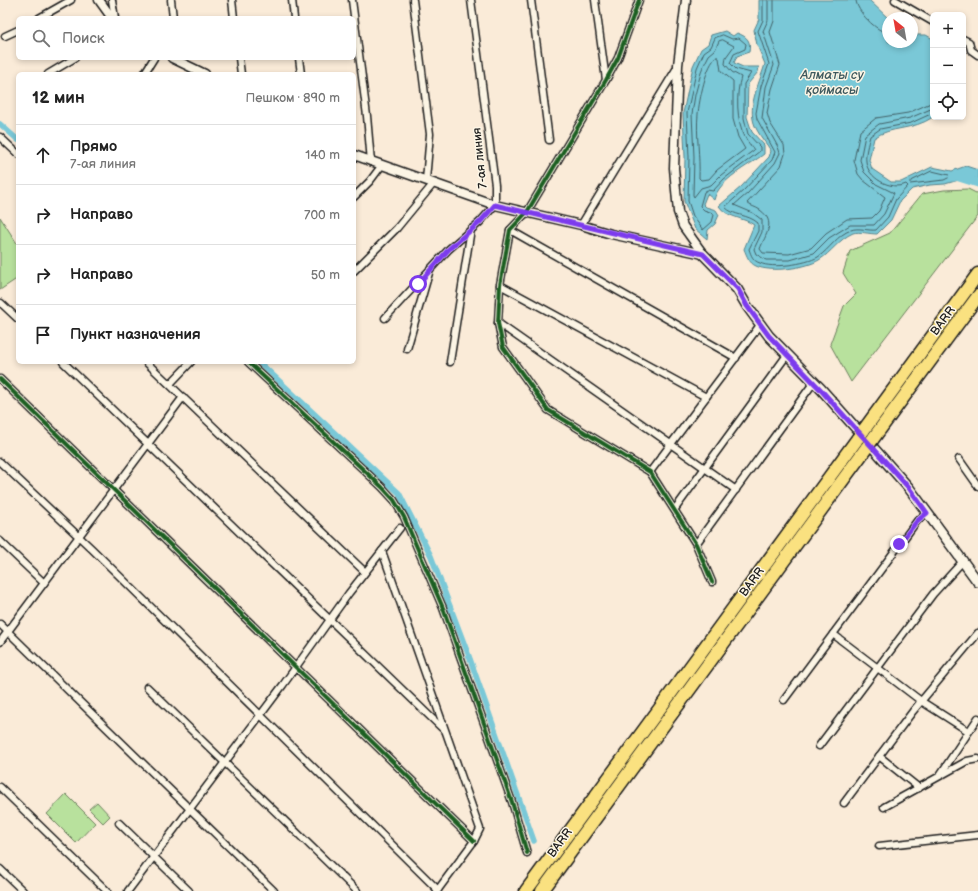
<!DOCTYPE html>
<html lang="ru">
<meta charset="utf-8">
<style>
body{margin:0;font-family:"Balsamiq Sans",sans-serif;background:#f6f6f6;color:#222}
.controls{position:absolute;right:12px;top:12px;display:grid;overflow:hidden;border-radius:6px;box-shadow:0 2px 6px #0003}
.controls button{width:36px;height:36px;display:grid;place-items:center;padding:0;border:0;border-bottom:1px solid #e0e0e0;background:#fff;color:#222;font:20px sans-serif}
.compass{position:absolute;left:882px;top:12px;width:36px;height:36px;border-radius:50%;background:#fff;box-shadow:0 2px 6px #0003;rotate:329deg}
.stop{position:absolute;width:12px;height:12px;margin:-9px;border:3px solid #7c3aed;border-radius:50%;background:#fff}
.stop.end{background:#7c3aed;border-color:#fff;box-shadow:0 1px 4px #0008}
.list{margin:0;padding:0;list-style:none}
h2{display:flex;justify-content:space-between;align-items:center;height:52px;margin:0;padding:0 16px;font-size:17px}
h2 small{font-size:13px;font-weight:400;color:#767676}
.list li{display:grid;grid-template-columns:26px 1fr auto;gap:12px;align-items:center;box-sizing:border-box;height:60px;padding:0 16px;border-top:1px solid #e0e0e0}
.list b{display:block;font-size:15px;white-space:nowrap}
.list p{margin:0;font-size:13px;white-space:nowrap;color:#767676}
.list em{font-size:13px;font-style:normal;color:#767676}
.icon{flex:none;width:22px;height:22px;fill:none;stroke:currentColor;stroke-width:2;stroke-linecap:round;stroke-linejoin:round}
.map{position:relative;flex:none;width:978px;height:891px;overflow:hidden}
.search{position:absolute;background:#fff;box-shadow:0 2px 6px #0003;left:16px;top:16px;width:340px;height:44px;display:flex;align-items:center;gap:10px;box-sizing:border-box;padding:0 14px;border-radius:6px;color:#767676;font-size:15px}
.panel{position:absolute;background:#fff;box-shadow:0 2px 6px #0003;left:16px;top:72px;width:340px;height:292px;border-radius:6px}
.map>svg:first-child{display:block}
.green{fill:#b8e19d;stroke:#6a7e5c}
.water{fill:#7ac8d7;stroke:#54838c}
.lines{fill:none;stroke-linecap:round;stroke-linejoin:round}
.shore{stroke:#426167;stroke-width:1}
.canal{stroke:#7ac8d7;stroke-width:5.5}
.river{stroke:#7ac8d7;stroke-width:9}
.minor-casing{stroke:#1c1c1c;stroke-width:9}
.tertiary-casing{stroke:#1c1c1c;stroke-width:11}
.secondary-casing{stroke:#1c1c1c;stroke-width:12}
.motorway-casing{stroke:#1c1c1c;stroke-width:15}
.minor{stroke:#fcf5e5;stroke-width:6}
.tertiary{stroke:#fcf5e5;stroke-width:8}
.secondary{stroke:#fcf5e5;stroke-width:9}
.motorway{stroke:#fae180;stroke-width:12}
.motorway-bridge-casing{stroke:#1c1c1c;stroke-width:15;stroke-linecap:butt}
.motorway-bridge{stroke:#fae180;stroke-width:12}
.cycleway-casing{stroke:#fcf5e5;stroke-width:6}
.cycleway{stroke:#1b5e20;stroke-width:4}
.route{stroke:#7c3aed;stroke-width:5}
.labels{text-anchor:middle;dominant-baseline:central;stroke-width:3;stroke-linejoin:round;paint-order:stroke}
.street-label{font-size:12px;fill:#1c1c1c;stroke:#fcf5e5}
.water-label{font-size:13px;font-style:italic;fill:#3d585d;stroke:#fcf5e5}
</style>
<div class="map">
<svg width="978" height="891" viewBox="0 0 978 891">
<rect width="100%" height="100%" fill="#faebd8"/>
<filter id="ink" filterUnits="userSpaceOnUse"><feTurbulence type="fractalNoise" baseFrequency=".025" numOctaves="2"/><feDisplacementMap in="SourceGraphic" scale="8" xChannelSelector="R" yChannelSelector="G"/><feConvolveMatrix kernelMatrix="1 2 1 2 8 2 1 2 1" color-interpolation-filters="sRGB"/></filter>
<g filter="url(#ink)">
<g class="green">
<path d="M968,189L978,194V216L851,382L830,344L844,306L856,294L843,273L850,251L890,233L922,194L944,190Z"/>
<path d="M0,217L18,245V278L0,290Z"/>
<path d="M66,794L95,823L76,843L47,814Z"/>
<path d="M97,802L110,816L103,823L89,809Z"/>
</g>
<g class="water">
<path d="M759,0H869L888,18V42H912V35H926L933,39V117C913,131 890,126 874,138L869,160L872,169L891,182H901L932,167L952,171L966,166L978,170V179L969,177L945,184L930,185L912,189L900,201L891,220L877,234C870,234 859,231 853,233C839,239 831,253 819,260C807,268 770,273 756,266C749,263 747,256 744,249L754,225C743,217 727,218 719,206L741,187L769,157L771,151C767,144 761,138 757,130C745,109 759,85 765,64L757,45L754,30L759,19Z"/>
<path d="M725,31L733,36L737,33C748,37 751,41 749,52L737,56L734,63L743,67H759L758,72L748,84L747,117L752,132L764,145V154C749,166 719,179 714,200L707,194L703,204L706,207L716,210L719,215L715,224L708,230L707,239L695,229L684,201L685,157L683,113L693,66L701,49L708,44L711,35Z"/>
</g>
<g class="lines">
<g class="shore">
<path d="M763,0V20L758,31L769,64L761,86L756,113L757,119L775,152L772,160L744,190L725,207C733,216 748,214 758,223V231L749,249C751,255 753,261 760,263C772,269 806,264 818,257C830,249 837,235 851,230C858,227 869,231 876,230L888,217L896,199L908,186L906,184C891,191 867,178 866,161C865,154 868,144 870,136L880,129L911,123L933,113"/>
<path d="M768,0V20L763,31L774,65L766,87L762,118L778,147L780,153L775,163L748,193L734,205L753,213L762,220V232L754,249L756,254L766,260H790L814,253L829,238L850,225H874L884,214L894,193L876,184L864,172L860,160L865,135L879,124L910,118L933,108"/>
<path d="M774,0V21L770,32L780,65L772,89L767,113L770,123L784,145L785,154L781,166L747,203C750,206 756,207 760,210C777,222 765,235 760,249L763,253L789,254L811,248L826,233L847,219L872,218L879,211L885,197L863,180L858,174L854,160L860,131L876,118L908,113L933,102"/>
<path d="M856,0C856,11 877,32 888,33"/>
<path d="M723,35L732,39L739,38L746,44L745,49L734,54L730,63L736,69L751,73L744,84V118L748,134L760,147V151L724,179L713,191L707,190L704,192L700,206L704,210L713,213L714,215L712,222L703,230L693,216L688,201L689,157L687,113L697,68L704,52L711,47L715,38Z"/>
<path d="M723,40L734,46L726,57L725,64L732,72L741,77C736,93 736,121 745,137C747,142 751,145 754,150L721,175L711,185L701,188L694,197L693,195L694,157L692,114L695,95L702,69L709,55L715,50L719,41Z"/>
<path d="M717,57L719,58L721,71L733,81V119L738,137L745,149L717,170L709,179L701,180L699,178C700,156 696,135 698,114C699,102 706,63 717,57Z"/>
<path d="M932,171L949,175L950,177L944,180L910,184V182Z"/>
</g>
<g class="canal">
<path d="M0,124L18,140"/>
<path d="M259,362L399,493L431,556L470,659L534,841"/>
</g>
<path class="river" d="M953,177L956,176L978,183"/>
<g class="minor-casing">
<g id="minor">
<path d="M112,0L115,18"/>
<path d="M171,0L173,18"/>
<path d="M232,0L234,18"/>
<path d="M292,0L294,18"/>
<path d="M352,0L367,116L371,162"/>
<path d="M413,0L430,134L426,180"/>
<path d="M531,0L549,140"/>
<path d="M595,0L606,80"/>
<path d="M639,0L618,58L606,80L527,212L510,230L500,285L498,323L503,347L548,410L650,472L696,544L712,582"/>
<path d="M895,0L933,22"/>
<path d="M39,18L71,0"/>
<path d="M5,36L18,30"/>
<path d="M963,39L969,42L971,50L978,55"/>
<path d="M239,58L241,74"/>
<path d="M299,58L301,74"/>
<path d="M48,74L75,58"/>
<path d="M144,74L154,58"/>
<path d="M0,137L18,154"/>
<path d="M354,197L370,181L382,165"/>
<path d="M581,225L678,66"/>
<path d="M510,230L736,358"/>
<path d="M354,271L397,228L434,183"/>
<path d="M500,285L706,397"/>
<path d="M1,303L18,319"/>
<path d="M385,318L449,249L480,222L495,205V185L471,0"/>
<path d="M498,323L736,490"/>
<path d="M407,349L429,273"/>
<path d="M63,362L443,729"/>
<path d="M146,362L365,572"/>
<path d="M248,362L382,487L394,500L404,517L443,608L512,802L527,853"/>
<path d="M450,362L471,229"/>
<path d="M0,379L474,841"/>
<path d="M170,384L191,362"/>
<path d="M959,459L978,486"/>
<path d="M0,462L92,549L438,890"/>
<path d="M650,472L760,325"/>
<path d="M675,509L787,355"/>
<path d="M0,541L44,583"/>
<path d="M696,544L814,382"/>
<path d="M382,551L480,829L474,841L437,891"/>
<path d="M0,624L274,891"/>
<path d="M833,634L921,701L968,731"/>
<path d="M0,642L183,397"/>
<path d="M147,687L357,891"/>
<path d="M784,700L917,521L927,513"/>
<path d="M819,746L933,594L963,561"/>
<path d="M879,756L919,788"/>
<path d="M940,775L978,718"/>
<path d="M0,787L107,891"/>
<path d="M844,803L913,711L978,633"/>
<path d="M884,807L967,761L978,759"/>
<path d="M119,823L189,891"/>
<path d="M879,846L978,835"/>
<path d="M0,869L23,891"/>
<path d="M128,891L283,685L349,593L400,528"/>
</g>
</g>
<g class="tertiary-casing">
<g id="tertiary">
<path d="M99,0L112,18"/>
<path d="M686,0L678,65L674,168L678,212L683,226L703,254"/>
<path d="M172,58L205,74"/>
<path d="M354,155L495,205L581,225L611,234L703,254"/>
</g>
</g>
<g class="secondary-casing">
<path id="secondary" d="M703,254L737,289L747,306L769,336L821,389L909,488L978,582"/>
</g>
<g class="motorway-casing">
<g id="motorway">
<path d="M863,431L978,274"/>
<path d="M872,440L978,296"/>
<path d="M526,891L858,438"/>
<path d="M542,891L867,447"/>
</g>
</g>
<use href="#minor" class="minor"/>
<use href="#tertiary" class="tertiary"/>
<use href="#secondary" class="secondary"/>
<use href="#motorway" class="motorway"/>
<g class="motorway-bridge-casing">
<g id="motorway-bridge">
<path d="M858,438L863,431"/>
<path d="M867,447L872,440"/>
</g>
</g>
<use href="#motorway-bridge" class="motorway-bridge"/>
<g class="cycleway-casing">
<g id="cycleway">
<path d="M639,0L618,58L606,80L527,212L510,230L500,285L498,323L503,347L548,410L650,472L696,544L712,582"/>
<path d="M248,362L382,487L394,500L404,517L443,608L512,802L527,853"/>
<path d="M0,379L474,841"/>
</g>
</g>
<use href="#cycleway" class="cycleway"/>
</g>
</g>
<g class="lines" filter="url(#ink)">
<path class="route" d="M418,284L449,249L480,222L495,205L703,254L738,289L747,306L769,336L820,389L874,449L909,488L927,513L917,521L899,544"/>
</g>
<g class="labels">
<g class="street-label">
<text transform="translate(480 158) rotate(-96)">7-ая линия</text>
<text transform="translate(943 321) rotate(-54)">BARR</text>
<text transform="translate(752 582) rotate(-54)">BARR</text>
<text transform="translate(560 843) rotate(-54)">BARR</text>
</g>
<g class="water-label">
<text x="832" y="75">Алматы су<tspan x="832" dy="15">қоймасы</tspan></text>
</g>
</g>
</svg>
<div class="controls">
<button>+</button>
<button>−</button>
<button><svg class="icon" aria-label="locate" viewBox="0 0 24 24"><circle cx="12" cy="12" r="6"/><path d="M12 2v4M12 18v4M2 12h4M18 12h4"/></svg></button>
</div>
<svg class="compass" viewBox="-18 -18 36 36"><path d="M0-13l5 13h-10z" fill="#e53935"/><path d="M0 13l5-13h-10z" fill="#767676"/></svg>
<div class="stop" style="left:418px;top:284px"></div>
<div class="stop end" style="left:899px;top:544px"></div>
<div class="search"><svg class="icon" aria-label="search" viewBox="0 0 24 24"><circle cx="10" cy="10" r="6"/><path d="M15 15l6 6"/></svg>Поиск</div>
<section class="panel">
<h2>12 мин<small>Пешком · 890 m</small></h2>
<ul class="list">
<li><svg class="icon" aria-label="ahead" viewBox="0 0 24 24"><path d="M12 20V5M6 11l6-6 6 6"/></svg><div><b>Прямо</b><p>7-ая линия</p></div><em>140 m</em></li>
<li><svg class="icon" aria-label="right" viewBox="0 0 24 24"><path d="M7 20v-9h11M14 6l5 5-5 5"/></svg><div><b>Направо</b></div><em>700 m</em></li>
<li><svg class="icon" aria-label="right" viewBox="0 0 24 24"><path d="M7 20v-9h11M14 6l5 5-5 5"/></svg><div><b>Направо</b></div><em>50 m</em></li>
<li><svg class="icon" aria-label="arrive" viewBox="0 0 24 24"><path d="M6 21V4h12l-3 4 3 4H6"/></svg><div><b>Пункт назначения</b></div></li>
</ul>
</section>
</div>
